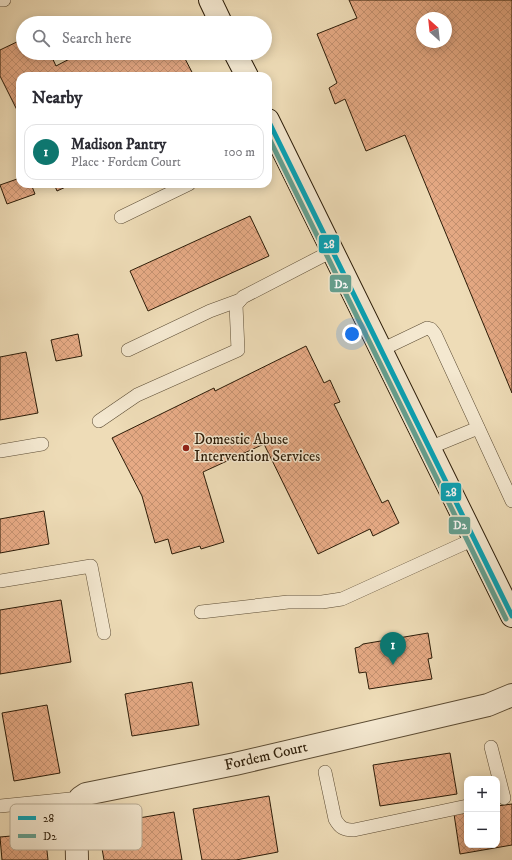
<!DOCTYPE html>
<meta charset="utf-8">
<style>
body{margin:0;font-family:"IM FELL DW Pica",serif;background:#f7f7f7;color:#2b2b33}
.controls{position:absolute;right:12px;bottom:12px;display:grid;overflow:hidden;border-radius:8px;box-shadow:0 2px 10px #0003}
.controls button{width:36px;height:36px;display:grid;place-items:center;padding:0;border:0;border-bottom:1px solid #e1e1e2;background:#fff;color:#2b2b33;font:20px sans-serif}
.compass{position:absolute;left:416px;top:12px;width:36px;height:36px;border-radius:50%;background:#fff;box-shadow:0 2px 10px #0003;rotate:333deg}
.you{position:absolute;left:352px;top:334px;width:14px;height:14px;margin:-10px;border:3px solid #fff;border-radius:50%;background:#1a73e8;box-shadow:0 0 0 6px #1a73e833}
.badge{display:grid;place-items:center;width:26px;height:26px;border-radius:50%;background:#0f766e;color:#fff;font-size:13px;font-weight:700}
.pin{position:absolute;translate:-50% -33px;filter:drop-shadow(0 1px 2px #0008)}
.pin::after{content:'';position:absolute;top:21px;width:14px;height:12px;background:inherit;clip-path:polygon(0 0,100% 0,50% 100%)}
.list{margin:0;padding:0;list-style:none}
h2{display:flex;justify-content:space-between;align-items:center;height:52px;margin:0;padding:0 16px;font-size:17px}
h2 small{font-size:13px;font-weight:400;color:#7c7c81}
.list li{display:grid;grid-template-columns:26px 1fr auto;gap:12px;align-items:center;box-sizing:border-box;height:56px;margin:0 8px 8px;padding:0 8px;border:1px solid #e1e1e2;border-radius:12px}
.list b{display:block;font-size:15px;white-space:nowrap}
.list p{margin:0;font-size:13px;white-space:nowrap;color:#7c7c81}
.list em{font-size:13px;font-style:normal;color:#7c7c81}
.icon{flex:none;width:22px;height:22px;fill:none;stroke:currentColor;stroke-width:2;stroke-linecap:round;stroke-linejoin:round}
.map{position:relative;flex:none;width:512px;height:860px;overflow:hidden}
.search{position:absolute;background:#fff;box-shadow:0 2px 10px #0003;left:16px;top:16px;width:256px;height:44px;display:flex;align-items:center;gap:10px;box-sizing:border-box;padding:0 14px;border-radius:22px;color:#7c7c81;font-size:15px}
.panel{position:absolute;background:#fff;box-shadow:0 2px 10px #0003;left:16px;top:72px;width:256px;height:116px;border-radius:12px}
.map>svg:first-child{display:block}
.building{fill:url(#building-cross-hatch);stroke:#2c1c08;fill-rule:evenodd}
.lines{fill:none;stroke-linecap:round;stroke-linejoin:round}
.lane-casing{stroke:#5c4c34;stroke-width:14}
.street-casing{stroke:#5c4c34;stroke-width:24}
.secondary-casing{stroke:#2c1c08;stroke-width:24}
.lane{stroke:#f4e8d0;stroke-width:13}
.street{stroke:#f4e8d0;stroke-width:22}
.secondary{stroke:#f4e8d0;stroke-width:22}
.bus-1-casing{stroke:#f4e8d0;stroke-width:8}
.bus-2-casing{stroke:#f4e8d0;stroke-width:8}
.bus-1{stroke:#07a2b5;stroke-width:5}
.bus-2{stroke:#64a090;stroke-width:5}
.poi-dot{fill:#8f2418;stroke:#f4e8d0;stroke-width:1.5}
.labels{text-anchor:middle;dominant-baseline:central;stroke-width:3;stroke-linejoin:round;paint-order:stroke}
.poi-label{font-size:15px;fill:#2c1c08;stroke:#f4e8d0;text-anchor:start}
.street-label{font-size:15px;fill:#2c1c08;stroke:#f4e8d0}
.key{fill:#f4e8d0;stroke:#b8ab94;stroke-width:1}
.key-label{font-size:11px;fill:#2c1c08}
.line-badge{stroke:#f4e8d0;stroke-width:1.5}
.badge-label{font-size:11px;text-anchor:middle;font-weight:bold;fill:#fff}
</style>
<div class="map">
<svg width="512" height="860" viewBox="0 0 512 860">
<defs>
<pattern id="building-cross-hatch" width="8" height="8" patternUnits="userSpaceOnUse"><rect width="8" height="8" fill="#e6aa85"/><path d="M0 0l8 8M0 8l8-8" fill="none" stroke="#c59271"/></pattern>
</defs>
<rect width="100%" height="100%" fill="#eedcb7"/>
<filter id="stains"><feTurbulence type="fractalNoise" baseFrequency=".005" numOctaves="4"/><feColorMatrix values="0 0 0 0 .2 0 0 0 0 .09 0 0 0 0 .02 0 0 0 .5 -.17"/></filter>
<radialGradient id="worn" r=".72"><stop offset=".6" stop-color="#630" stop-opacity="0"/><stop offset="1" stop-color="#630" stop-opacity=".3"/></radialGradient>
<g class="building">
<path d="M349,0H512V393L405,135L366,151L345,99L335,104L329,88L337,83L317,34L357,18ZM422,18H446V42H422Z"/>
<path d="M23,39V53H50L56,66L81,53H182L194,76H20V116L0,76V50Z"/>
<path d="M20,178V184H31L35,194L7,204L0,185Z"/>
<path d="M54,184H72L57,191Z"/>
<path d="M250,216L269,256L148,311L130,271Z"/>
<path d="M78,334L82,356L56,361L51,340Z"/>
<path d="M306,346L324,383L330,380L340,402L334,404L382,503L388,500L399,523L373,536L370,529L318,554L264,444L203,472L224,542L201,549L200,546L172,554L168,539L155,543L142,496L112,438L214,388L215,391Z"/>
<path d="M26,352L38,413L0,420V357Z"/>
<path d="M44,511L49,544L0,553V519Z"/>
<path d="M61,600L71,662L0,674V610Z"/>
<path d="M428,633L432,658L428,659L432,679L369,689L366,672L359,673L355,648L359,647L363,644Z"/>
<path d="M192,682L199,725L132,736L125,694Z"/>
<path d="M47,705L60,773L14,781L2,713Z"/>
<path d="M450,753L457,794L380,806L373,765Z"/>
<path d="M269,796L278,852L236,860H202L193,809Z"/>
<path d="M512,804V845L460,854L454,814L467,812V845H497V806Z"/>
<path d="M174,812L182,860H104L98,825Z"/>
<path d="M45,833L48,860H2L0,837Z"/>
</g>
<g class="lines">
<g class="lane-casing">
<g id="lane">
<path d="M0,0H4"/>
<path d="M121,217L189,184"/>
<path d="M128,350L210,311L240,300"/>
<path d="M381,350L427,328L431,329L435,334L512,501"/>
<path d="M99,421L137,395L238,350L236,305L243,297L332,251"/>
<path d="M429,448L478,428"/>
<path d="M0,451L42,444"/>
<path d="M0,581L91,566L104,633"/>
<path d="M201,612L288,602H322L342,599L474,539"/>
<path d="M491,747L504,798"/>
<path d="M325,772L335,819C340,828 344,830 354,830L467,806"/>
<path d="M0,806L80,798"/>
</g>
</g>
<g class="street-casing">
<path id="street" d="M77,860C77,839 74,818 80,798L86,794L235,764L488,705L512,695"/>
</g>
<g class="secondary-casing">
<g id="secondary">
<path d="M210,0L221,23"/>
<path d="M235,53L247,76"/>
<path d="M268,120L512,616"/>
</g>
</g>
<use href="#lane" class="lane"/>
<use href="#street" class="street"/>
<use href="#secondary" class="secondary"/>
<g class="bus-1-casing">
<path id="bus-1" d="M268,120L512,616"/>
</g>
<g class="bus-2-casing">
<path id="bus-2" d="M268,136L506,619"/>
</g>
<use href="#bus-1" class="bus-1"/>
<use href="#bus-2" class="bus-2"/>
</g>
<circle class="poi-dot" cx="186" cy="448" r="4"/>
<g class="labels">
<g class="poi-label">
<text x="194" y="439">Domestic Abuse<tspan x="194" dy="17">Intervention Services</tspan></text>
</g>
<g class="street-label">
<text transform="translate(266 756) rotate(-13)">Fordem Court</text>
</g>
</g>
<rect x="10" y="804" width="132" height="46" rx="6" class="key"/>
<rect x="18" y="816" width="18" height="4" fill="#07a2b5"/>
<rect x="18" y="834" width="18" height="4" fill="#64a090"/>
<g class="key-label">
<text x="43" y="822">28</text>
<text x="43" y="840">D2</text>
</g>
<g class="line-badge">
<rect x="318" y="234" width="22" height="20" rx="4" fill="#07a2b5"/>
<rect x="329" y="274" width="23" height="19" rx="4" fill="#64a090"/>
<rect x="440" y="482" width="22" height="20" rx="4" fill="#07a2b5"/>
<rect x="448" y="516" width="23" height="19" rx="4" fill="#64a090"/>
</g>
<g class="badge-label">
<text x="329" y="248">28</text>
<text x="341" y="288">D2</text>
<text x="451" y="496">28</text>
<text x="460" y="529">D2</text>
</g>
<rect width="100%" height="100%" filter="url(#stains)"/>
<rect width="100%" height="100%" fill="url(#worn)"/>
</svg>
<div class="controls">
<button>+</button>
<button>−</button>
</div>
<svg class="compass" viewBox="-18 -18 36 36"><path d="M0-13l5 13h-10z" fill="#e53935"/><path d="M0 13l5-13h-10z" fill="#7c7c81"/></svg>
<div class="you"></div>
<div class="pin badge" style="left:393px;top:665px">1</div>
<div class="search"><svg class="icon" aria-label="search" viewBox="0 0 24 24"><circle cx="10" cy="10" r="6"/><path d="M15 15l6 6"/></svg>Search here</div>
<section class="panel">
<h2>Nearby<small></small></h2>
<ul class="list">
<li><span class="badge">1</span><div><b>Madison Pantry</b><p>Place · Fordem Court</p></div><em>100 m</em></li>
</ul>
</section>
</div>
